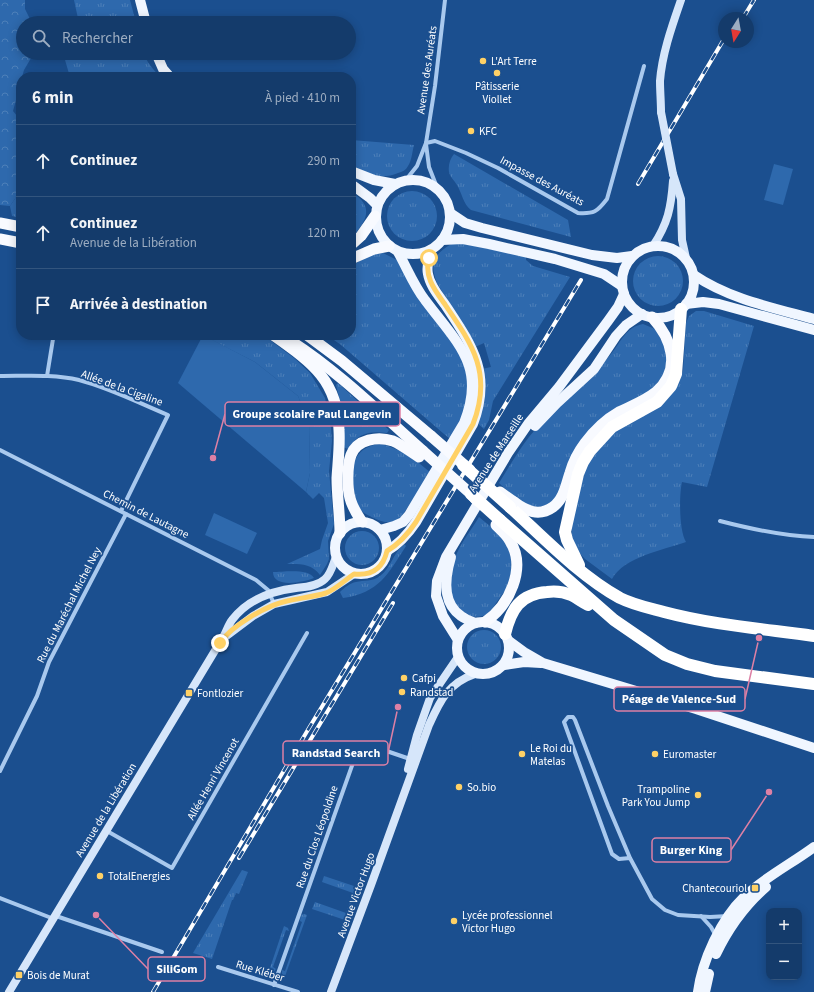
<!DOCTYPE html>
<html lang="fr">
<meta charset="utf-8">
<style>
body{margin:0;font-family:"Source Sans 3",sans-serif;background:#214673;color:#f1f3f6}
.controls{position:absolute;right:12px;bottom:12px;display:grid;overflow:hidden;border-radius:8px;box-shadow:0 2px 10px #0003}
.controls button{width:36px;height:36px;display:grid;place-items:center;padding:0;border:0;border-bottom:1px solid #33557e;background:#143b6b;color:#f1f3f6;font:20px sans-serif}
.compass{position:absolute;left:718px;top:12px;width:36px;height:36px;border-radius:50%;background:#143b6b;box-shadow:0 2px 10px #0003;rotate:191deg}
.stop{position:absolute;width:12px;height:12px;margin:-9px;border:3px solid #ffd166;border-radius:50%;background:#fff}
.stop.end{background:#ffd166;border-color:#fff;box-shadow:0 1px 4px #0008}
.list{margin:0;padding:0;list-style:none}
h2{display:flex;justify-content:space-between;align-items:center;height:52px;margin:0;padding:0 16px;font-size:17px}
h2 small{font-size:13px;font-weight:400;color:#9dadc1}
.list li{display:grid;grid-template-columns:26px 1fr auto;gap:12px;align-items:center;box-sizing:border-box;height:72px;padding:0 16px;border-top:1px solid #33557e}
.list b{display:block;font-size:15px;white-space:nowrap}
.list p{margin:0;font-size:13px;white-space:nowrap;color:#9dadc1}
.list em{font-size:13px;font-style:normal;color:#9dadc1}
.icon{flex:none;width:22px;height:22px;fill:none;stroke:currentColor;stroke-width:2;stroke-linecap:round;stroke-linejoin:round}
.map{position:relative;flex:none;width:814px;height:992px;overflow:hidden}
.search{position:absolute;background:#143b6b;box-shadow:0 2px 10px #0003;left:16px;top:16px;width:340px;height:44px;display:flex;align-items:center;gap:10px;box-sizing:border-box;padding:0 14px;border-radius:22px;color:#9dadc1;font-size:15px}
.panel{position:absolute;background:#143b6b;box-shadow:0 2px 10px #0003;left:16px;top:72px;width:340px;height:268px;border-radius:16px}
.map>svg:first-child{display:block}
.grass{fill:url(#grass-tufts)}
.forest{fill:url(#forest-crowns)}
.pitch{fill:#2e69ad}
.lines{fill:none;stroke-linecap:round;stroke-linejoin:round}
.minor{stroke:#a9c9ee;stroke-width:4}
.secondary{stroke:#d6e6fa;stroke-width:8}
.primary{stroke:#f0f6ff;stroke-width:10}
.trunk{stroke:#f8faff;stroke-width:11}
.motorway{stroke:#fff;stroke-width:12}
.rail-casing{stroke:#fff;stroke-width:4}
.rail{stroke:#1b4f8f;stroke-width:2.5;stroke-dasharray:8;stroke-linecap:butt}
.secondary-bridge{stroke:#d6e6fa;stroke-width:8}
.trunk-bridge{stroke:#f8faff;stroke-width:11}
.motorway-bridge{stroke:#fff;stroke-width:12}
.route{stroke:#ffd166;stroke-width:5}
.poi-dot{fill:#ffd166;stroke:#1b4f8f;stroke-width:1.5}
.labels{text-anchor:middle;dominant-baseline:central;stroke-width:3.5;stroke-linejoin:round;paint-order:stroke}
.poi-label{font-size:11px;fill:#fff;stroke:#1b4f8f;text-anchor:start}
.street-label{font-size:11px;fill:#fff;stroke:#1b4f8f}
.leader{fill:none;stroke:#dd80a5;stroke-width:1.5}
.callout-dot{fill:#dd80a5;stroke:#1b4f8f;stroke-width:1.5}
.callout{fill:#1b4f8f;stroke:#dd80a5;stroke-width:1.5}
.callout-label{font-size:12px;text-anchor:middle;font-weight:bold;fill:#fff}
</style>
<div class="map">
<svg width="814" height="992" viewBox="0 0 814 992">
<defs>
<pattern id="grass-tufts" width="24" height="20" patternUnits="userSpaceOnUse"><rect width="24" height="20" fill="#2e69ad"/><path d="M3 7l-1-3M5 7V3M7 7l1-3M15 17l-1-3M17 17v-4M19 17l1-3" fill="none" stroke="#4d80b9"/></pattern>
<pattern id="forest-crowns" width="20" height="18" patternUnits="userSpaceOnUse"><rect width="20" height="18" fill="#2e69ad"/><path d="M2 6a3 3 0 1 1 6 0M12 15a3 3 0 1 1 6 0" fill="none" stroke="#4d80b9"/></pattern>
</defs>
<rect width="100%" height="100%" fill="#1b4f8f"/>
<g class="grass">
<path d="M74,0H130L136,23H79Z"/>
<path d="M63,53H144C146,62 154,70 160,77H70Z"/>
<path d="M351,140L414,145C412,152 412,160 408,166C406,170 402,172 398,173C379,181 368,173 351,165Z"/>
<path d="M454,154L568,220L571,237L471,210C463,204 462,193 457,185C454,180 450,177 449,172C448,165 450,159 454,154Z"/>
<path d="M21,190V218L12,216L10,206Z"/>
<circle cx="412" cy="216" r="25"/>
<path d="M351,192C375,206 367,221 351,238Z"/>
<path d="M453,243H459L526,256V260L533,266L570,277L493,401L489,420L484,429L477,423L482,369L491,367L484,343L475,347L437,283C429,262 434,254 453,243Z"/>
<path d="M383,253L397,260L454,341L469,377L465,412L451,440L341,345L327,335H351V266L373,254Z"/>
<circle cx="658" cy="281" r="25"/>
<path d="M696,311H704L754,326L707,487L682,482C679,495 679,531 686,542C663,550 624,557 612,579L585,559L574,547L572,538V521L587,462L607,436L680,379L683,371L686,323L689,316Z"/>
<path d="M643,324L655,329L664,345L667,357L664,375L555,499C533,518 516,498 499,483C509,467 518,451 529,437C553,406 587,385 611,354C621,342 626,327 643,324Z"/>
<path d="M202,335H263L294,358L310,373L325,398L331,427L332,441L329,471L334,524L328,541L329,559L327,564L320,575C311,563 300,564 287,564L320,549L322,540L328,523L324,498L319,493L313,499L306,492L310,473L309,424L298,396L255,362Z"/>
<path d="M338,383L389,430L387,433C369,431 358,433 348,449L343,447L342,408L336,385Z"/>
<path d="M380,444C400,448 416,460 431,473L401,517C397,520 393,523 387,522C380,522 364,514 359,509C356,504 355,497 354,491C350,468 353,447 380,444Z"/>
<path d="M479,517C490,526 502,535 508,547C511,552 511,557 511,562C512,580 507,589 496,603C493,608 489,614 483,616C475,618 467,616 461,611C445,598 450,570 457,553C462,541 472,529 479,517Z"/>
<circle cx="362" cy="548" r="17"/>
<path d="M404,544L406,546C388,574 379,593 343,598L340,592C344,588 350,583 356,582C364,580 372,582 380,576C391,568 393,553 404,544Z"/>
<path d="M273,572C283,572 309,568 314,578C304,582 273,589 273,572Z"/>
<circle cx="484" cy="647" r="17"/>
<path d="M242,870L248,872L239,894L236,893L233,900H232L212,959L193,953Z"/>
<path d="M324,876L357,887L345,920L312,909L315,902L346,913L353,893L322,882Z"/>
<path d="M304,914L307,915L284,979L282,978V970L285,971L302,922L300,921L301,915Z"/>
<path d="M284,926L288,928L289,931L286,930L273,967L276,969L271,975L268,974Z"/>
</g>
<path class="forest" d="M0,0H25V9L32,23H23V53H34L24,70L22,77H21V82L13,111L21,121V190L10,206L0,205Z"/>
<g class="pitch">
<path d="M774,164L793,169L783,205L764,200Z"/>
<path d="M203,335L255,362L298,396L309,423L310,473L306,492L178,383Z"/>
<path d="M214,513L257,533L247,554L205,535Z"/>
</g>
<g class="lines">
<g class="minor">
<path d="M426,143L435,141L466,153L498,168L578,213C594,214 597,212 607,199L644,66"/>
<path d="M426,144L429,167L438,190"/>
<path d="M405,181L417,166L426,143L435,86L445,0"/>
<path d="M0,376C26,376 54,374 79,380C110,388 139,403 168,415L121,511"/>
<path d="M47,376L53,339L48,335"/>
<path d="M0,450L256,580L268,590L274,604"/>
<path d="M720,521C751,529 782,536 814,537"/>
<path d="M0,771L37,696L49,662L126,514"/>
<path d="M107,831L172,868L307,633"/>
<path d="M630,858L619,859L612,854L564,722L568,717H573L575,720L608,806L630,858L652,899L665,910L678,915L710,917L728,916"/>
<path d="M0,898L54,919"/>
<path d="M56,916L162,952"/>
<path d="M701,916L711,927L716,936"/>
<path d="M218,967L298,992"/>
<path d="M274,985L359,746L366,744L410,759"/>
</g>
<g class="secondary">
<path d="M661,112C661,102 660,91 660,81C662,54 672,26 681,0"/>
<path d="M673,174L681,199L682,240L686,258"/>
<path d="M653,246C668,223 671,208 673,181"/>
<path d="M225,637L253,616L274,604L327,592L354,574"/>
<path d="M408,769L417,735L430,698L458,657"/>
<path d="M9,992L222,639C226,633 228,625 232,620C248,599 271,591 296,588C305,587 318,586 325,579C331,574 333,564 336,557"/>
<path d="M331,992L371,885L429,725C440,701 448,683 475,674"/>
</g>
<g class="primary">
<path d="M140,0L146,23"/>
<path d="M156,53L163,69L170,77"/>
<path d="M351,171L374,180L395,184"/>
<circle cx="413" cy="217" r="37"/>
<path d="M351,184L370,198L377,205"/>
<path d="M450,213L465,223L482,228L592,255L617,258L632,256"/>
<path d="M442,240L463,239L489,244L555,259L604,274L622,286"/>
<circle cx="658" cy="282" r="36"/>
<path d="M694,275C729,299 774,308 814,319"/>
<path d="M686,304L703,302L719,304L814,330"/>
<path d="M535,426L557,403L594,369L616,336L626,325L642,314"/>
<circle cx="361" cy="548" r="26"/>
<path d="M380,530L394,526L403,522L409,515L464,423C487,366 457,343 425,300C414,286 407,268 398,252"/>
<path d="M387,551C399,544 408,534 416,522L473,424C492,374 473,347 446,306C439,296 430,286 428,274C426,266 429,258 431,250"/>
<path d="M451,557C445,577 442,603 461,616C465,619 470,621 475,623"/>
<circle cx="483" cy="648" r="26"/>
<path d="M458,640L443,616L436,596L437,581L446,557L508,453L528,424L559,387L608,321L618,307L624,294"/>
<path d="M509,641L524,652L543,663L696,709L814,748"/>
<path d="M504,665L524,662L541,663"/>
<path d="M716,954C729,927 744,906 766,887"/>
<path d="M698,992C702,961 721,919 744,897C765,877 791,864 814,847"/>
<path d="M705,992L709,974"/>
</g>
<g class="trunk">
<path d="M0,223L21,227"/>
<path d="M0,239L21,243"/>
<path d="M351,245L361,236L375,216"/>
<path d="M351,259L374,249L389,246"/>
<path d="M273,335C311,362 338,380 339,430C340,446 338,462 337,478C337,497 340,515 340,533"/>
<path d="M307,335L342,361L431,436"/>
<path d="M291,341C339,372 380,413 423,451"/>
<path d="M514,502C526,511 539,517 553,507C564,499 566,485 570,473C573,462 579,451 585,443C594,431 605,420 619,412C631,406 645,401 656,392C682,369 672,339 652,317"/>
<path d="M362,522C357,514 352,507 350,498C347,487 347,466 351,455C357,439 378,436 393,441C402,445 411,452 419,457"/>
<path d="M485,622C509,606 527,568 510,541C507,535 501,530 496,525"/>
</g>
<g class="motorway">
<path d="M510,507C545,539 579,575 620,598C634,605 649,608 664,612C713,625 764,629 814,636"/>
<path d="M500,520L614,620L665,655L687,664L715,671L814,684"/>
<path d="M579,565L567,540L565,532L578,474L583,462L590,451L612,427L657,402L671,386L676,374L681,309"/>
<path d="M505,634C511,609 520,594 547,592C555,591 564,592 571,595C577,598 582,602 588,605"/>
</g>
<g class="rail-casing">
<g id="rail">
<path d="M743,18L754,0"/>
<path d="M638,184L724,39"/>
<path d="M239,858L393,603"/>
<path d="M153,992L309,728L581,280"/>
</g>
</g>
<use href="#rail" class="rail"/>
<path class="secondary-bridge" d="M661,112L673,174"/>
<g class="trunk-bridge">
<path d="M431,436L470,470"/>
<path d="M423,451L471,494L477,501"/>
<path d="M500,492L514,502"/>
</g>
<g class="motorway-bridge">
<path d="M463,465L510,507"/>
<path d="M471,494L500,520"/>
</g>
</g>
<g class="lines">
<path class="route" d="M220,643C231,626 267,605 287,601C299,598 313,597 326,593C336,589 345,580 354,574C372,576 383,568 387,551C399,544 408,534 416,522L473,424C493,373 472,344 444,303C434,289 424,276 429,258"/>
</g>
<g class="poi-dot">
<circle cx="483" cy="61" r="4"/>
<circle cx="497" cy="73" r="4"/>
<circle cx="471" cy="131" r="4"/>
<circle cx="404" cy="678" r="4"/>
<circle cx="402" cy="692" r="4"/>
<rect x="185" y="689" width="8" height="8" rx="2"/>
<circle cx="522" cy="754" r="4"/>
<circle cx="655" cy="754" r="4"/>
<circle cx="459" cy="787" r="4"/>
<circle cx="698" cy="795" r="4"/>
<circle cx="100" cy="876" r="4"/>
<rect x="751" y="884" width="8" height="8" rx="2"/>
<circle cx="454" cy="921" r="4"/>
<rect x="15" y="971" width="8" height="8" rx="2"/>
</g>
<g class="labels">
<g class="poi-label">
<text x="491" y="61">L'Art Terre</text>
<text x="497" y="86" text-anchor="middle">Pâtisserie<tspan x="497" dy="13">Viollet</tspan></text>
<text x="479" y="131">KFC</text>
<text x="412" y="678">Cafpi</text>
<text x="410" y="692">Randstad</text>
<text x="197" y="693">Fontlozier</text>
<text x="530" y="748">Le Roi du<tspan x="530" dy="13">Matelas</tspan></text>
<text x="663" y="754">Euromaster</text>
<text x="467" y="787">So.bio</text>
<text x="690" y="789" text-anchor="end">Trampoline<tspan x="690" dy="13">Park You Jump</tspan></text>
<text x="108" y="876">TotalEnergies</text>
<text x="747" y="888" text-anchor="end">Chantecouriol</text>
<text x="462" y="915">Lycée professionnel<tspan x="462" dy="13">Victor Hugo</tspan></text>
<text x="27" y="975">Bois de Murat</text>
</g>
<g class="street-label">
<text transform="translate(427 70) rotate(-82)">Avenue des Auréats</text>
<text transform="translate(542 181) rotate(28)">Impasse des Auréats</text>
<text transform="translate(122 388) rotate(20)">Allée de la Cigaline</text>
<text transform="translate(496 453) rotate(-57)">Avenue de Marseille</text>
<text transform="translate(146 514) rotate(27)">Chemin de Lautagne</text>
<text transform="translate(69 605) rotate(-63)">Rue du Maréchal Michel Ney</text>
<text transform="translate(213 779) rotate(-60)">Allée Henri Vincenot</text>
<text transform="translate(106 810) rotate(-59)">Avenue de la Libération</text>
<text transform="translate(317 837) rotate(-71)">Rue du Clos Léopoldine</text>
<text transform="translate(356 895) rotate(-70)">Avenue Victor Hugo</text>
<text transform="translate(260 971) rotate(17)">Rue Kléber</text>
</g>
</g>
<path class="leader" d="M213 458L225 414M759 638L745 699M398 707L388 753M769 792L731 850M96 915L148 969"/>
<g class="callout-dot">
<circle cx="213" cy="458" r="4"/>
<circle cx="759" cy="638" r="4"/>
<circle cx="398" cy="707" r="4"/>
<circle cx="769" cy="792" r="4"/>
<circle cx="96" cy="915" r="4"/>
</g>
<g class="callout">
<rect x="225" y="402" width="175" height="24" rx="4"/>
<rect x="614" y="687" width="131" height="24" rx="4"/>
<rect x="283" y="741" width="105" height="24" rx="4"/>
<rect x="652" y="838" width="79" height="24" rx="4"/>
<rect x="148" y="957" width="57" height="24" rx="4"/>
</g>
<g class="callout-label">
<text x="312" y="418">Groupe scolaire Paul Langevin</text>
<text x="679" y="703">Péage de Valence-Sud</text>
<text x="336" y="757">Randstad Search</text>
<text x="691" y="854">Burger King</text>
<text x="177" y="973">SiliGom</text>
</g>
</svg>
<div class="controls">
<button>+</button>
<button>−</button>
</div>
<svg class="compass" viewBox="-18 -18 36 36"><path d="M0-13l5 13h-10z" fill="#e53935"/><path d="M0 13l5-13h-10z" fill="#9dadc1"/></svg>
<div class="stop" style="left:429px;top:258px"></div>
<div class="stop end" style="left:220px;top:643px"></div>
<div class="search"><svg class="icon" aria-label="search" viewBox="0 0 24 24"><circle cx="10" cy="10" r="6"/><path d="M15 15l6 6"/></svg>Rechercher</div>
<section class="panel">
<h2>6 min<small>À pied · 410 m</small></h2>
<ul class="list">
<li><svg class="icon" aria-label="ahead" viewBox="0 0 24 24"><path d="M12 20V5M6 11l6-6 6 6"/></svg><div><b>Continuez</b></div><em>290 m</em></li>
<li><svg class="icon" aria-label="ahead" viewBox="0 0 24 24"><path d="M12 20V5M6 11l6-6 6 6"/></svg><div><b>Continuez</b><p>Avenue de la Libération</p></div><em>120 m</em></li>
<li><svg class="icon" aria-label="arrive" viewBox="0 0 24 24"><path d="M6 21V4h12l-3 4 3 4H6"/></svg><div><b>Arrivée à destination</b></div></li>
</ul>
</section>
</div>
